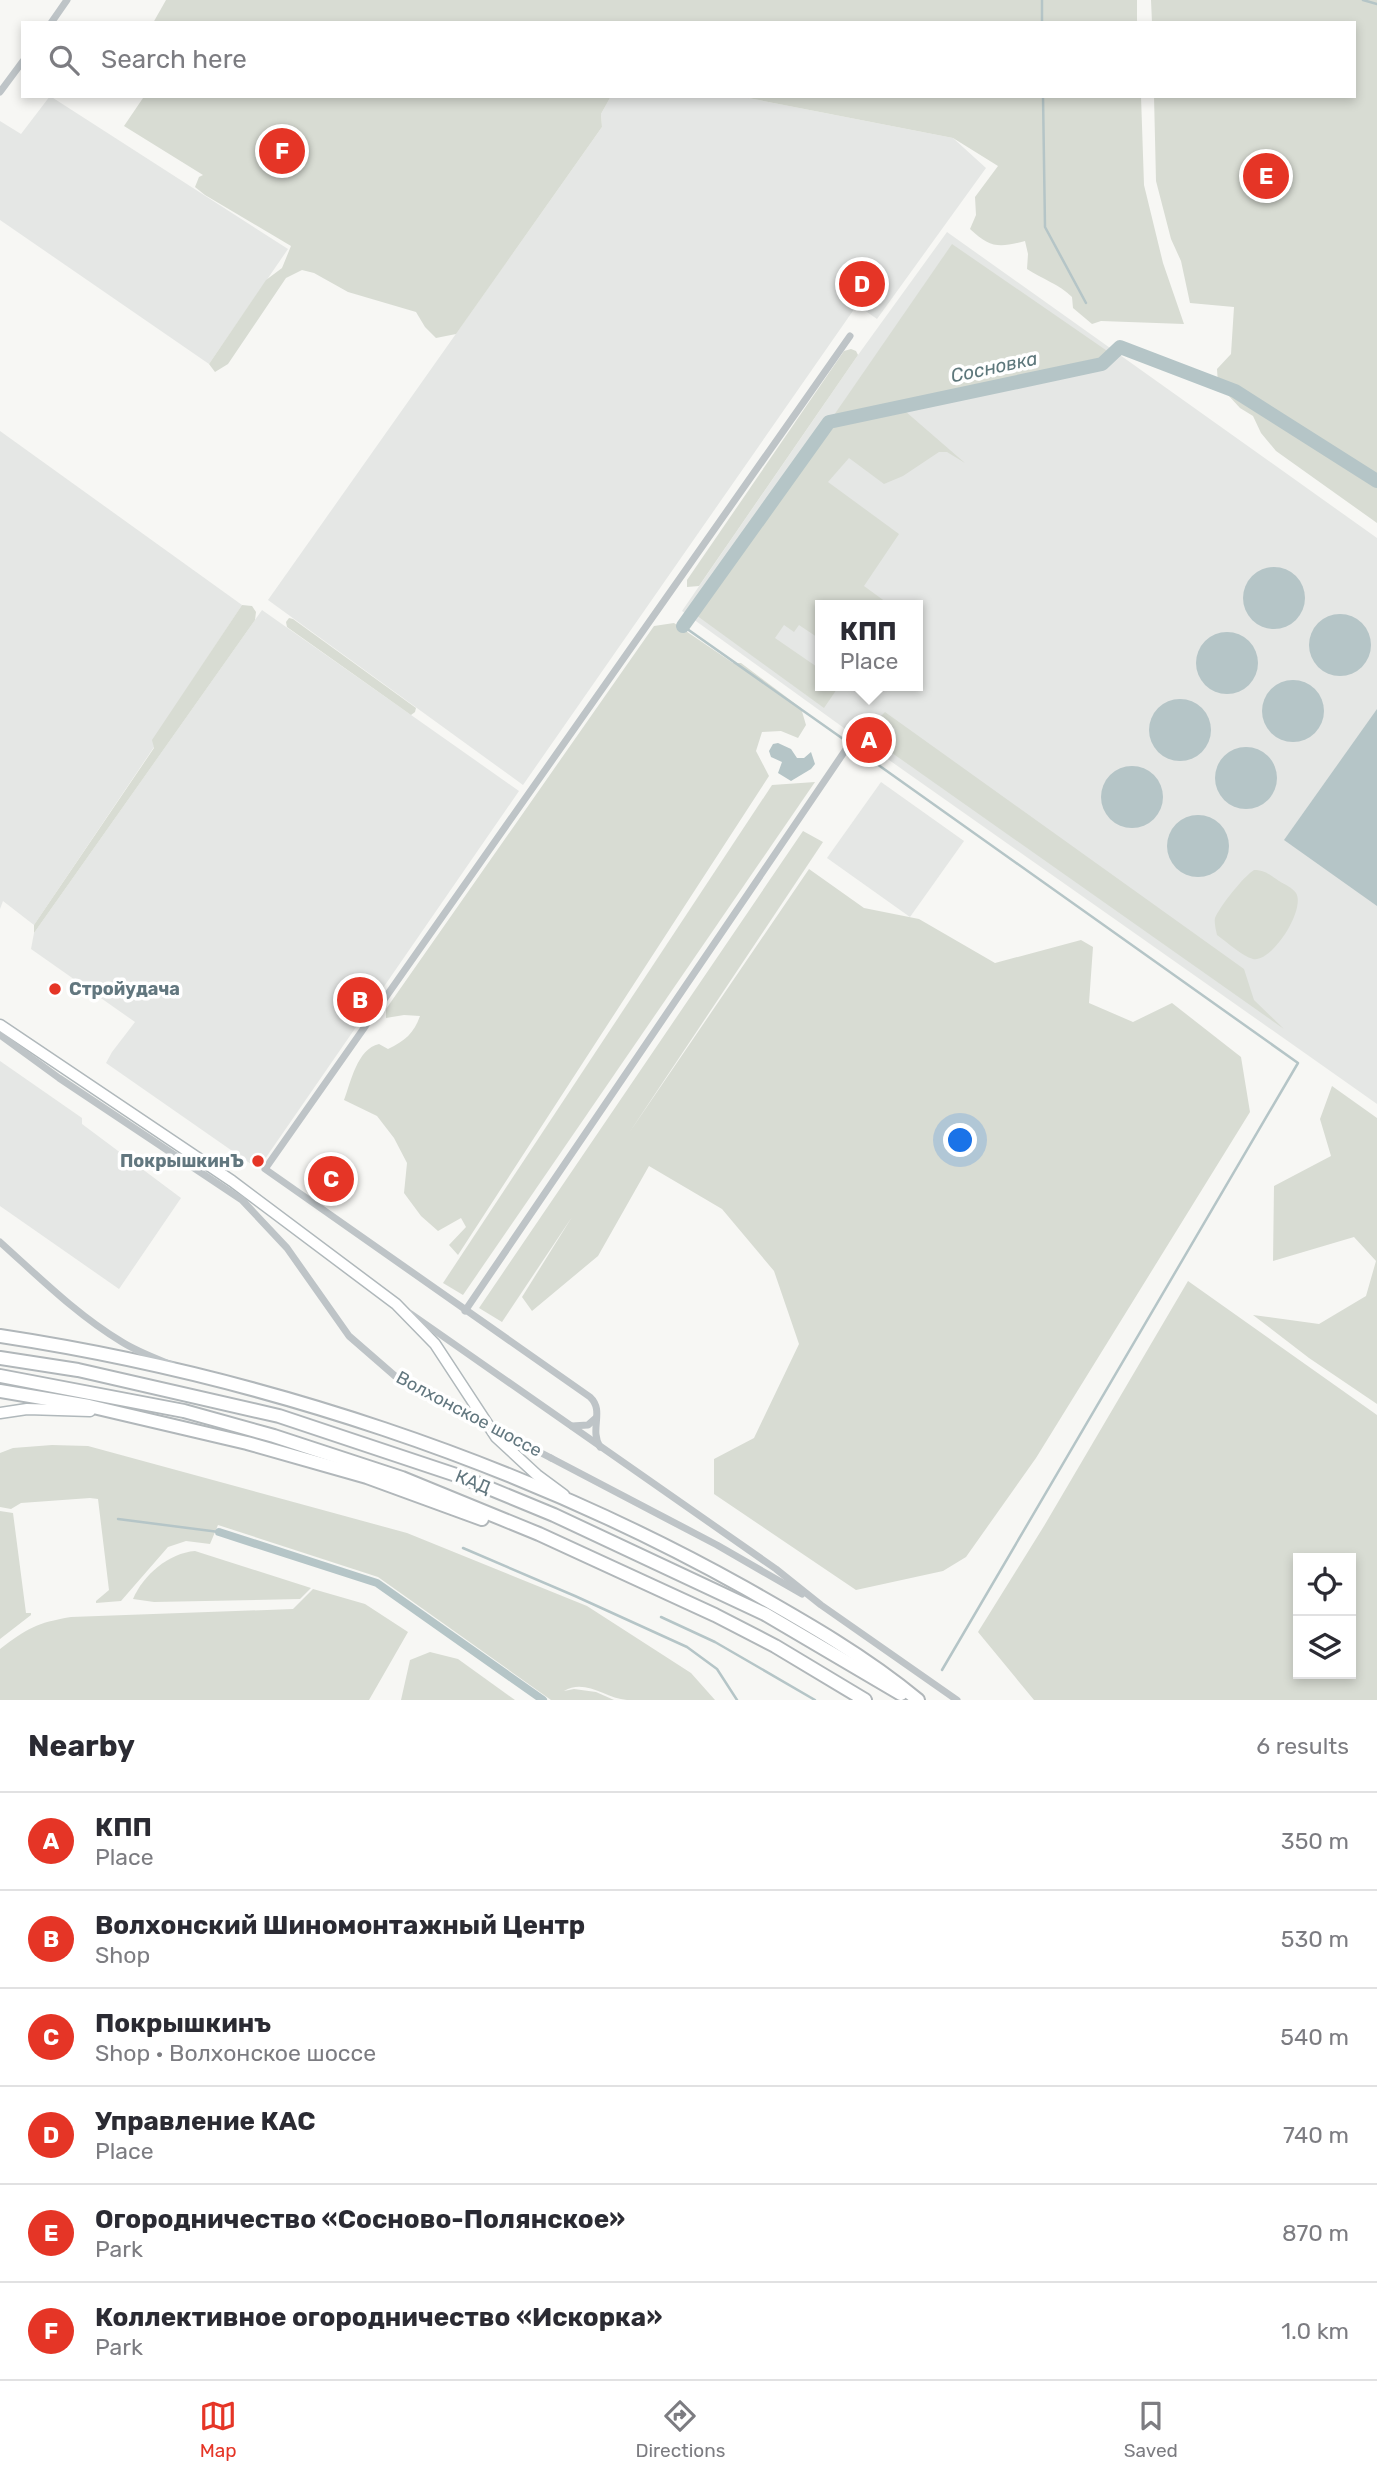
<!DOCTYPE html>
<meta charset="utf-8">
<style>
body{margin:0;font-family:Rubik,sans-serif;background:#f7f7f7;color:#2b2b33}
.controls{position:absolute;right:21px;bottom:21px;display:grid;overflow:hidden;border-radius:0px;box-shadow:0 4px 10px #0003}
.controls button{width:63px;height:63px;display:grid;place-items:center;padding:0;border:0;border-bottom:2px solid #e1e1e2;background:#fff;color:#2b2b33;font:35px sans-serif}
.you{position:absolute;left:961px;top:1141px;width:24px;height:24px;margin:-18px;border:5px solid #fff;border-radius:50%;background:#1a73e8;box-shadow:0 0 0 10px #1a73e833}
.badge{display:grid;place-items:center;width:46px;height:46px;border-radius:50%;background:#e53526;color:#fff;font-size:23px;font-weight:700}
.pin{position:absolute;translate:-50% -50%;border:4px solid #fff;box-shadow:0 2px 7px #0006}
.popup{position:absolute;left:815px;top:600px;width:108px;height:91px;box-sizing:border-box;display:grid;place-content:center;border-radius:0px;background:#fff;filter:drop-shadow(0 2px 5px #0005);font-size:23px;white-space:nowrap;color:#7c7c81}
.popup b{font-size:26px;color:#2b2b33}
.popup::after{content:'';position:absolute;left:50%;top:100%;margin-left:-14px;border:14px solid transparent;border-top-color:#fff}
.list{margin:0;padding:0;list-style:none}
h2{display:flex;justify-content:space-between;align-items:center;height:91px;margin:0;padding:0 28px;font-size:30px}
h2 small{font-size:23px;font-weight:400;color:#7c7c81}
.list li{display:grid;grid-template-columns:46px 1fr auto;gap:21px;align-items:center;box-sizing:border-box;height:98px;padding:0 28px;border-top:2px solid #e1e1e2}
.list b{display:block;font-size:26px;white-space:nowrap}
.list p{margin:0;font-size:23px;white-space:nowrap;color:#7c7c81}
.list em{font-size:23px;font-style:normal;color:#7c7c81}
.icon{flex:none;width:38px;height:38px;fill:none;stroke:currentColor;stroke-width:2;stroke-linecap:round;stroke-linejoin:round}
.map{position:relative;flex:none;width:1377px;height:1700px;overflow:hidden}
.search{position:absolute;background:#fff;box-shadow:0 4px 10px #0003;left:21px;right:21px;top:21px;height:77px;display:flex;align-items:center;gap:18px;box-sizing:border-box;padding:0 24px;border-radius:0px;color:#7c7c81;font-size:26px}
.sheet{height:679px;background:#fff}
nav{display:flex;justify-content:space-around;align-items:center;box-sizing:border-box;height:98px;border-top:2px solid #e1e1e2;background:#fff;font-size:19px;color:#7c7c81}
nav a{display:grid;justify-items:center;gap:4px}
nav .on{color:#e53526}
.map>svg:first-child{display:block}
.built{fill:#e5e7e5;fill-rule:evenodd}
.green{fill:#d8dcd3;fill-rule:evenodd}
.water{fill:#b5c5c7}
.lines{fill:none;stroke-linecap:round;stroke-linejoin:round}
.stream{stroke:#b5c5c7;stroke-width:2.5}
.canal{stroke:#b5c5c7;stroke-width:8}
.river{stroke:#b5c5c7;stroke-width:14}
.secondary-casing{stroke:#b0b8bb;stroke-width:13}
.motorway-casing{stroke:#b1b7ba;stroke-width:16}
.minor{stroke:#bec4c7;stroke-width:7}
.secondary{stroke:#fff;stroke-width:10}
.motorway{stroke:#fff;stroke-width:12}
.minor-bridge{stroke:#bec4c7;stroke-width:7}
.poi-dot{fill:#e53526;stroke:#fff;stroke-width:2.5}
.labels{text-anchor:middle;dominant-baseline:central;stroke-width:7;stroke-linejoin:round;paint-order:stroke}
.poi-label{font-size:18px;font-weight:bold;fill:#62777f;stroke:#fff;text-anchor:start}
.street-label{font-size:18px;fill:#62777f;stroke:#fff}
.water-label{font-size:19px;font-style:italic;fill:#5d777b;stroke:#fff}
</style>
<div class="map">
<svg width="1377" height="1700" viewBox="0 0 1377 1700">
<rect width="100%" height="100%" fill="#f7f7f4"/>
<g class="built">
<path d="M50,96L288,249L209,364L0,220V121L21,134Z"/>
<path d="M611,96H738L953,138L986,168L877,319L857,305L523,785L268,600L602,127L601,114Z"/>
<path d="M947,232L1377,538V1104L855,736L682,611L858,355ZM820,605H918V686H820Z"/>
<path d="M0,431L242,605L153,740L154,747L34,925L3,901L0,909Z"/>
<path d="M262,610L519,791L258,1169L106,1063L112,1052L135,1022L31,949L34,933Z"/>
<path d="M881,782L964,841L910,917L827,858Z"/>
<path d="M0,1061L82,1118V1124L181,1198L119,1289L0,1206Z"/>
</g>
<g class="green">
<path d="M166,0H1137V23H153Z"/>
<path d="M1151,0H1377V523L1276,451L1261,433L1253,416L1240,408L1218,384L1217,369L1231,354L1234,307L1190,303L1181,261L1171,239L1156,181L1154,96H1354V23H1152Z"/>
<path d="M142,96H611L601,114L602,127L456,334L436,338L425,327L416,312L348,292L314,273L302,270L286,278L228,364L215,372L209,364L266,280L282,268L291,246L205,195L195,187L199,177L203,175L124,126L143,98Z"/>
<path d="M738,96H1141L1144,185L1163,263L1184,324L1101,321L1092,324L1073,308L1072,297C1059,284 1042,279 1027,269L1028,254L1025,241C999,248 990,248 970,229L976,215L975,197L998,166L953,138Z"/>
<path d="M952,244L1113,355L832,418Z"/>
<path d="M851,349L856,351L858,355L699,586L687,587V580L844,351Z"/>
<path d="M905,411L965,463L947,452H939L903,476L884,484L849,458L828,482L899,534L864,586L890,605H820V639L799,625L794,632L784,625L775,638L820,669V686H839L824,708L696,615L828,428Z"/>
<path d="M242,605L252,606L256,612L255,620L34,933V925L154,748L152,740Z"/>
<path d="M289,618L293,619L416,708L415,712L411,715L287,627L286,622Z"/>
<path d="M674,623L733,663H741L801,708L806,725L798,738L781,731L762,732L756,751L769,776L458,1255L449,1245L466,1227L461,1218L438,1231L421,1216L404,1193L407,1163L394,1138L377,1116L344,1100C351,1082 357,1049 379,1044L388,1049C405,1041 414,1033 420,1016L404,1015L386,1018V1009L654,626Z"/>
<path d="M885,712L1244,969L1254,1000L1284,1029L885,748L895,729L879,718Z"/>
<path d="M815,782L463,1295L443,1283L772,785Z"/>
<path d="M803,831L823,842L629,1133L809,869L864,908L919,919L995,963L1081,940L1093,947L1089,1003L1133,1022L1172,1003L1241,1057L1250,1112L1036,1458L966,1557L943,1571L856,1590L714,1494V1459L754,1438L799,1344L774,1271L722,1209L649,1166L598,1256L532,1311L522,1297L572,1217L502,1322L479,1308Z"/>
<path d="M1254,870C1265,870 1270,875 1279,881C1284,884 1293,888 1296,893C1306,909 1272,963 1253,959C1242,956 1227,942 1217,935C1216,930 1214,923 1215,918C1220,906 1244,876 1254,870Z"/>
<path d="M1332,1086L1377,1118V1404L1309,1358L1253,1315L1319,1324L1366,1296L1376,1261L1354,1237L1273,1261L1274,1186L1331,1156L1320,1119Z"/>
<path d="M1188,1281L1377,1415V1700H1034L978,1632L1044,1526ZM1351,1558V1674H1298V1558Z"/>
<path d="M52,1445L88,1446L407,1533L587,1606L691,1673L715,1700C686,1700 656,1700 627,1700C605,1698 585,1678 564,1691L574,1689L596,1692L614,1700H551L378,1577L218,1525L210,1544L186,1541L168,1547L121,1601L96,1603V1601L109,1590L98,1499L90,1498L21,1503L11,1509L0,1507V1453L13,1448Z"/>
<path d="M0,1511L13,1513L26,1613H31V1615L0,1639Z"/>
<path d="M195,1551L311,1588L300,1599L154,1602L133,1599C143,1575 169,1553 195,1551Z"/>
<path d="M313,1589L365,1604L408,1632L369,1700H0V1649C28,1628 36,1623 71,1617L293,1609Z"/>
<path d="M430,1652L458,1659L515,1700H401L410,1660Z"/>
</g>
<g class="water">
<circle cx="1274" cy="598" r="31"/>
<circle cx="1340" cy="645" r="31"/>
<circle cx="1227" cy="663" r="31"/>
<circle cx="1293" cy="711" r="31"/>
<circle cx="1180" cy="730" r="31"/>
<path d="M1377,709V906L1284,840Z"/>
<path d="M778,743L791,749L797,758H804L811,752L815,764L811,769L791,781L778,773L782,762L771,757L769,751L773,744Z"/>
<circle cx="1246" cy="778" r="31"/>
<circle cx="1132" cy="797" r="31"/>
<circle cx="1198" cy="846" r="31"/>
</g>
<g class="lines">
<g class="stream">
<path d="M1042,0V23"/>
<path d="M1363,0L1377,4"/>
<path d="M1043,96L1045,227L1086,303"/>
<path d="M683,626L846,741"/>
<path d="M853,747L1298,1063L942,1670"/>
<path d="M118,1519L219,1532"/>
<path d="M463,1548L575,1596L687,1647L717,1669L737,1700"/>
<path d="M661,1617L715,1642L815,1700"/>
</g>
<path class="canal" d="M219,1532L377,1583L543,1700"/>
<path class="river" d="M683,626L829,422L1102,364L1120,347L1235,391L1377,481"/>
<g class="secondary-casing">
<g id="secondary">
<path d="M0,1025L232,1181L396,1304L435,1344L496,1437L537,1475L564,1495"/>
<path d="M0,1413L27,1409L90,1411"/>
</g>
</g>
<g class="motorway-casing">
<g id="motorway">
<path d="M0,1336C257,1375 518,1461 745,1588C805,1622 865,1656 918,1700"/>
<path d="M0,1358L78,1370L279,1416L462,1477L554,1515L765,1614L901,1694"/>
<path d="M0,1376L184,1411L274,1436L402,1478L539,1534L715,1615L775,1646L865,1700"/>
<path d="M0,1391L89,1406L247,1443L367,1477L482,1519"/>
</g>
</g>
<g class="minor">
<path d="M51,23L67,0"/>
<path d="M0,92L23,61"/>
<path d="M0,1035L59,1078L242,1200L287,1248L349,1336L395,1376L416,1388"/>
<path d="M0,1242C39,1277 77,1315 122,1342C138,1352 155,1358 172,1365"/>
<path d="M465,1311L855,736"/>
<path d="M411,1314L776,1569L821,1605L957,1700"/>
<path d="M572,1426L588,1425L596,1418"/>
<path d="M600,1447C589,1429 605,1411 590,1397L265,1169L850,336"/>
<path d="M551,1458L717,1545L802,1594"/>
</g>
<use href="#secondary" class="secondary"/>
<use href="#motorway" class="motorway"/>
<path class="minor-bridge" d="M416,1388L551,1458"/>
</g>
<g class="poi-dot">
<circle cx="55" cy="989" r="7"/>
<circle cx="258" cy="1161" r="7"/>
</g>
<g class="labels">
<g class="poi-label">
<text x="69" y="989">Стройудача</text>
<text x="244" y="1161" text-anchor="end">ПокрышкинЪ</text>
</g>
<g class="street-label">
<text transform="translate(469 1414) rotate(28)">Волхонское шоссе</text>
<text transform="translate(473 1482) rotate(22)">КАД</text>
</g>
<g class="water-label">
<text transform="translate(994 367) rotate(-12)">Сосновка</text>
</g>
</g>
</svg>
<div class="controls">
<button><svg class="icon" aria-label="locate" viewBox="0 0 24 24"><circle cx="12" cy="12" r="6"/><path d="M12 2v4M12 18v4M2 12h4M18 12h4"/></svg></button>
<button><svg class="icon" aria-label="layers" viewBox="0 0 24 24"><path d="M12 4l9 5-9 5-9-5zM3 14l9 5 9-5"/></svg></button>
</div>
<div class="you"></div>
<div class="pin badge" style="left:869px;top:740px">A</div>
<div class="popup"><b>КПП</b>Place</div>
<div class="pin badge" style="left:360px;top:1000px">B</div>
<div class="pin badge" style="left:331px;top:1179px">C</div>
<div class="pin badge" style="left:862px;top:284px">D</div>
<div class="pin badge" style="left:1266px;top:176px">E</div>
<div class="pin badge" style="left:282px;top:151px">F</div>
<div class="search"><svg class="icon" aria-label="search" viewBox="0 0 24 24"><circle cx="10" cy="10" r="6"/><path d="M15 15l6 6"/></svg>Search here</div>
</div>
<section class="sheet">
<h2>Nearby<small>6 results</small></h2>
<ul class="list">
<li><span class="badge">A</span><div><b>КПП</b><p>Place</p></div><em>350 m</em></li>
<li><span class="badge">B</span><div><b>Волхонский Шиномонтажный Центр</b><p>Shop</p></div><em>530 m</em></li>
<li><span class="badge">C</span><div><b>Покрышкинъ</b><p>Shop · Волхонское шоссе</p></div><em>540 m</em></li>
<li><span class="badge">D</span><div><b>Управление КАС</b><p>Place</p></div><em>740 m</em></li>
<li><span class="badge">E</span><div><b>Огородничество «Сосново-Полянское»</b><p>Park</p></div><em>870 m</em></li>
<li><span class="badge">F</span><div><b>Коллективное огородничество «Искорка»</b><p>Park</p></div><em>1.0 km</em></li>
</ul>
</section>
<nav>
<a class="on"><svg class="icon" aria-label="map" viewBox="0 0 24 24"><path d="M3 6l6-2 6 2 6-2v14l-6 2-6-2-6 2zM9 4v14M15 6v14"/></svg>Map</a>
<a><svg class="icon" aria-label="directions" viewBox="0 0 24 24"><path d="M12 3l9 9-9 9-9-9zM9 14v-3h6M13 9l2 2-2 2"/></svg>Directions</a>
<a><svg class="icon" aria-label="saved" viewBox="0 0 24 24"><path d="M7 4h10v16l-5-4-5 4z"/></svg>Saved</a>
</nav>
